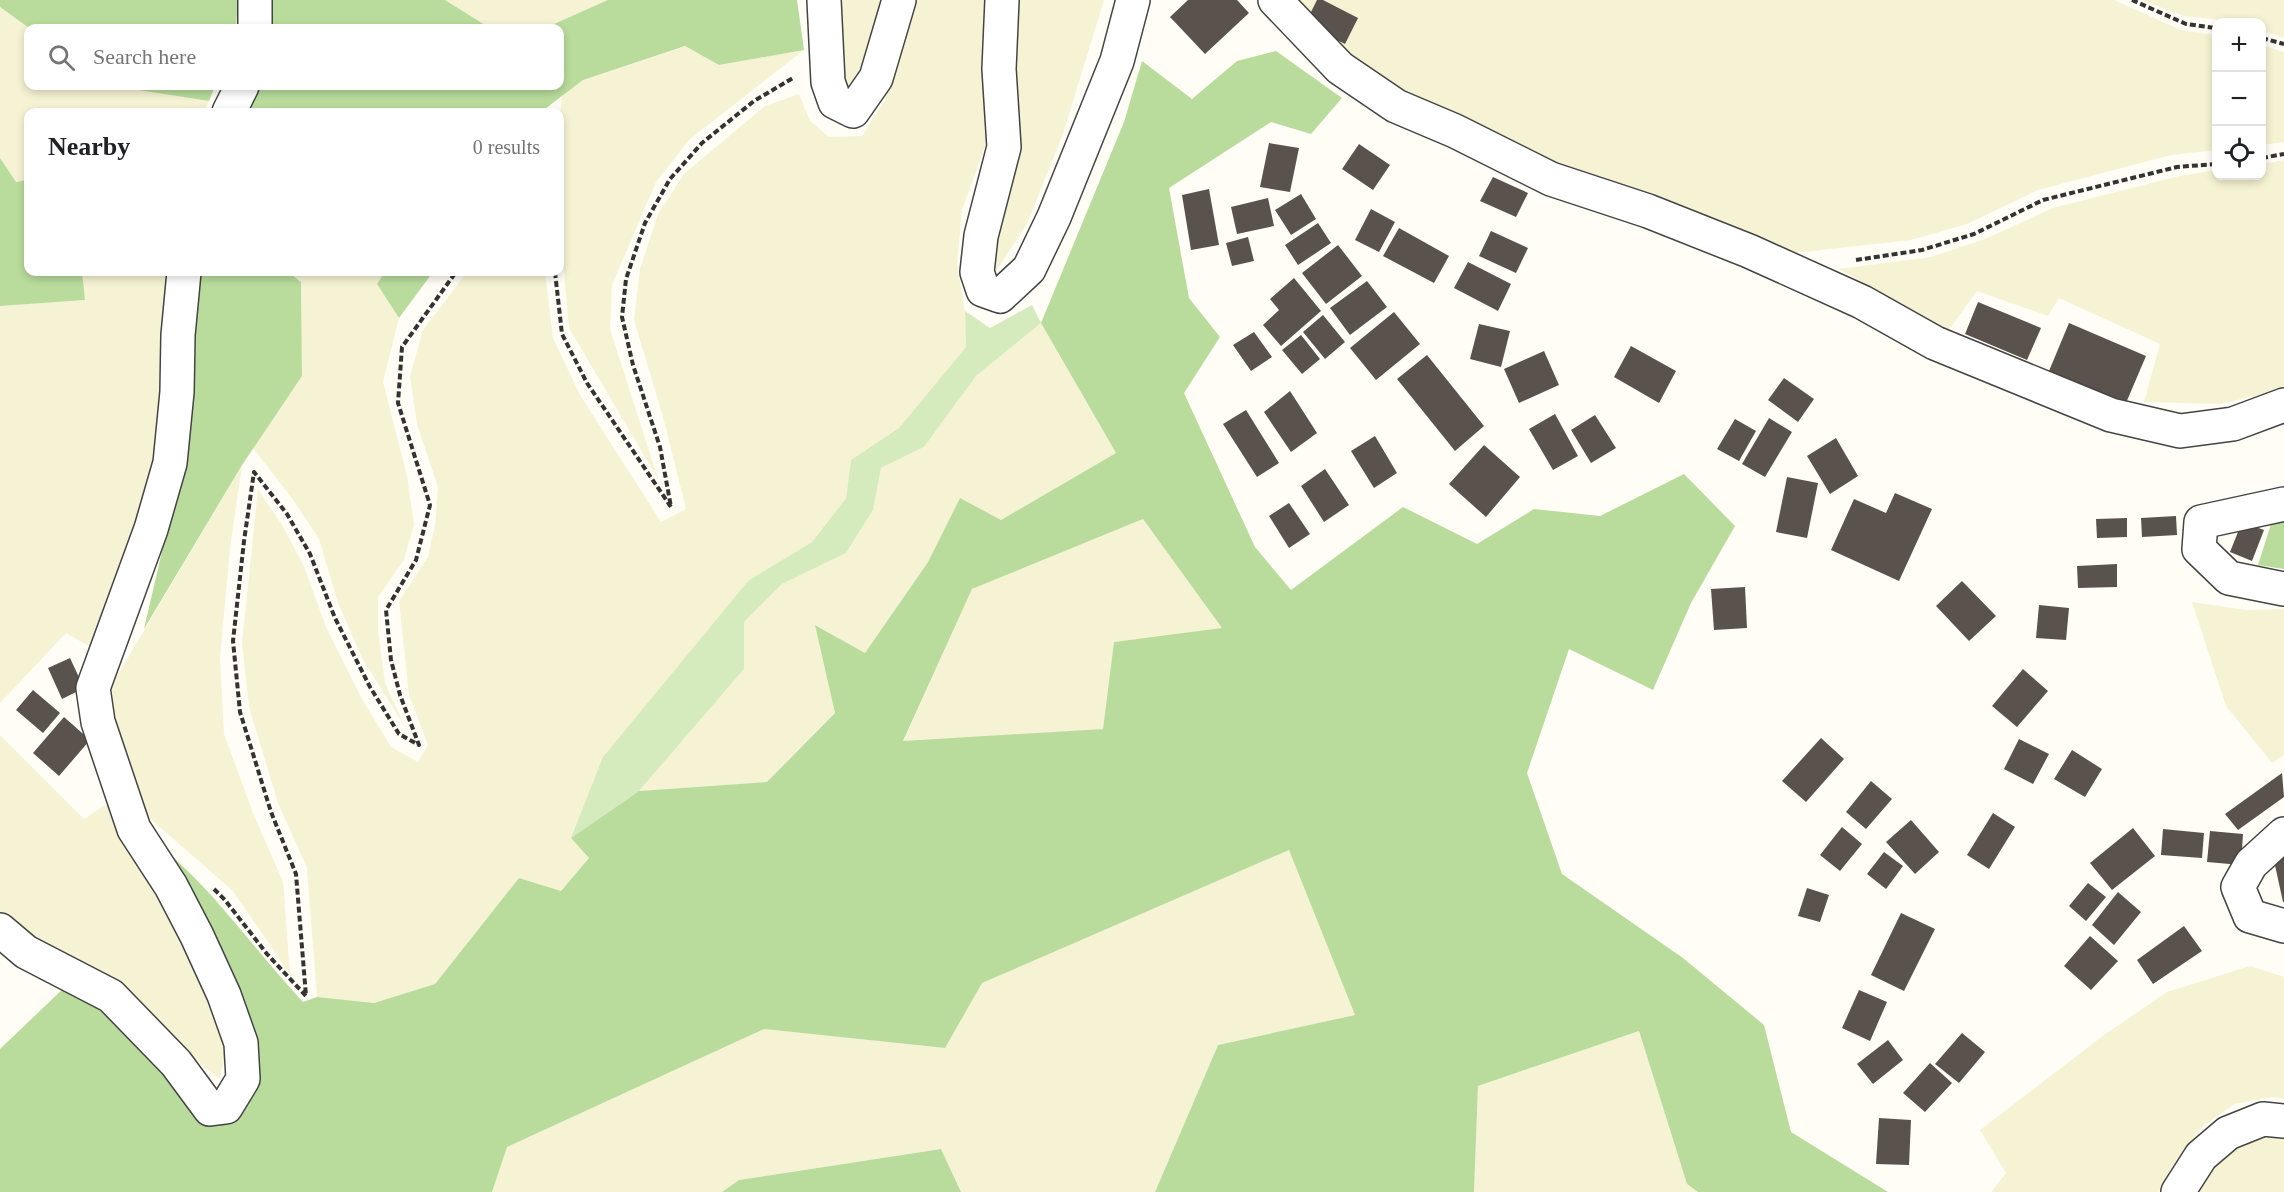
<!DOCTYPE html>
<meta charset="utf-8">
<style>
body{margin:0;font-family:Georgia,serif;background:#f6f6f6;color:#202124}
.controls{position:absolute;right:18px;top:18px;display:grid;overflow:hidden;border-radius:12px;box-shadow:0 3px 9px #0003}
.controls button{width:54px;height:54px;display:grid;place-items:center;padding:0;border:0;border-bottom:2px solid #e0e0e0;background:#fff;color:#202124;font:30px sans-serif}
.list{margin:0;padding:0;list-style:none}
h2{display:flex;justify-content:space-between;align-items:center;height:78px;margin:0;padding:0 24px;font-size:26px}
h2 small{font-size:20px;font-weight:400;color:#757577}
.icon{flex:none;width:33px;height:33px;fill:none;stroke:currentColor;stroke-width:2;stroke-linecap:round;stroke-linejoin:round}
.map{position:relative;flex:none;width:2284px;height:1192px;overflow:hidden}
.search{position:absolute;background:#fff;box-shadow:0 3px 9px #0003;left:24px;top:24px;width:540px;height:66px;display:flex;align-items:center;gap:15px;box-sizing:border-box;padding:0 21px;border-radius:12px;color:#757577;font-size:22px}
.panel{position:absolute;background:#fff;box-shadow:0 3px 9px #0003;left:24px;top:108px;width:540px;height:168px;border-radius:12px}
.map>svg:first-child{display:block}
.farmland{fill:#f6f3d4}
.green{fill:#d5ebbd}
.forest{fill:#b9dc9c;fill-rule:evenodd}
.building{fill:#5a524d}
.lines{fill:none;stroke-linecap:round;stroke-linejoin:round}
.minor-casing{stroke:#444;stroke-width:36}
.path{stroke:#333;stroke-width:4;stroke-dasharray:6 3;stroke-linecap:butt}
.minor{stroke:#fff;stroke-width:33}
</style>
<div class="map">
<svg width="2284" height="1192" viewBox="0 0 2284 1192">
<rect width="100%" height="100%" fill="#fffdf5"/>
<g class="farmland">
<path d="M445,0H611L545,28H490Z"/>
<path d="M835,0H889L852,93L839,71Z"/>
<path d="M917,0H989L987,141L962,210L957,264L965,311L966,347L899,428L851,460L846,498L812,542L749,580L571,838L589,858L561,891L519,878L435,984L374,1003L317,997L307,868L278,803L249,707L242,643L258,489L282,525L303,564L326,627L362,699L391,747L418,762L428,745L409,695L399,601L428,557L435,525L438,487L417,424L410,376L423,330L467,272H545L553,338L580,395L661,522L686,509L663,417L634,320L640,269L658,214L684,174L765,106L799,94L810,121L829,137L862,136L885,100Z"/>
<path d="M1011,0H1104L1063,134L1027,224L995,273L992,242Z"/>
<path d="M1291,0H2114L2181,30L2216,35V150L2171,155L2038,190L1967,224L1911,240L1794,253L1602,180L1519,154L1386,94Z"/>
<path d="M2140,0H2284V38L2262,30V22H2240L2184,16Z"/>
<path d="M0,7L29,28L28,86H112L209,101L204,112H28V180L16,183L0,158Z"/>
<path d="M2262,45L2284,52V142L2262,145Z"/>
<path d="M686,46L719,65L804,50L690,139L656,182L612,285L610,329L658,479L569,328L560,228V114L562,96L583,80Z"/>
<path d="M2284,160V386L2267,393L2220,404L2144,402L2160,344L2059,298L2048,316L1977,291L1948,331L1839,269L1931,257L1985,239L2053,208L2179,176L2216,170V176H2262V164Z"/>
<path d="M82,272H171L156,472L96,650L66,633L0,703V306L84,300Z"/>
<path d="M288,272H385L378,284L399,318L383,382L407,476L414,524L404,560L378,597V631L385,683L405,727L362,658L338,603L319,539L291,497L253,448L302,376L301,282Z"/>
<path d="M1041,323L1116,453L1001,520L960,499L928,562L865,653L816,625L835,713L767,782L639,791L744,669V622L782,584L846,553L873,510L881,468L924,447L976,376Z"/>
<path d="M242,465L230,548L220,657L224,734L253,813L283,882L290,974L232,890L147,816L122,756L107,693Z"/>
<path d="M1143,519L1223,629L1114,642L1103,729L903,742L972,589Z"/>
<path d="M2192,602L2246,610L2284,609V755L2272,763L2226,706Z"/>
<path d="M0,735L84,819L107,804L141,868L179,920L227,1045L220,1079L206,1069L117,983L68,962L0,916Z"/>
<path d="M1289,850L1355,1015L1218,1045L1155,1192H961L941,1149L739,1180L722,1192H492L506,1147L764,1029L945,1048L981,983Z"/>
<path d="M2250,966L2284,977V1099L2274,1097L2234,1104L2201,1128L2172,1166L2159,1192H1991L2006,1173L1980,1130L2104,1035L2167,992Z"/>
<path d="M1639,1031L1687,1184L1698,1192H1474L1478,1086Z"/>
<path d="M2284,1134V1192H2197L2221,1158L2245,1136Z"/>
</g>
<path class="green" d="M1032,305L1041,323L976,376L924,447L881,468L873,510L846,553L782,584L744,622V669L639,791L571,838L603,757L749,580L812,542L846,498L851,460L899,428L966,347L965,311L990,328Z"/>
<g class="forest">
<path d="M0,0H238L236,28H29L0,7Z"/>
<path d="M270,0H445L490,28H270Z"/>
<path d="M608,0H797L804,50L719,65L685,46L583,80L541,112H249L259,86H560V28H545Z"/>
<path d="M1276,51L1342,98L1311,134L1271,122L1169,188L1189,298L1220,337L1184,393L1255,547L1291,590L1403,507L1477,544L1534,509L1600,516L1684,474L1735,526L1691,603L1653,690L1569,649L1527,773L1562,874L1683,958L1764,1025L1791,1132L1888,1192H1698L1687,1184L1639,1031L1478,1086L1474,1192H1155L1218,1045L1355,1015L1289,850L982,983L945,1048L764,1029L507,1147L492,1192H0V1049L67,985L103,1004L201,1114L249,1077L145,831C172,856 200,881 224,910C251,941 275,972 303,1002L317,997L374,1003L435,984L519,878L561,891L589,858L571,838L639,791L767,782L835,713L815,625L865,653L928,562L960,498L1001,520L1116,453L1041,323L1124,122L1142,61L1192,99L1237,61ZM1143,519L1222,628L1114,642L1103,729L903,741L972,589Z"/>
<path d="M112,86H215L209,101Z"/>
<path d="M0,158L16,182L28,180V272H82L85,300L0,306Z"/>
<path d="M197,272H288L301,282L302,376L242,465L144,629L166,534Z"/>
<path d="M385,272H433L399,318L377,284Z"/>
<path d="M2284,518V569L2258,565L2271,524Z"/>
<path d="M941,1149L961,1192H722L739,1180Z"/>
</g>
<g class="building">
<path d="M1188,0H1237L1249,13L1205,54L1170,17Z"/>
<path d="M1317,0H1323L1358,18L1345,44L1305,24Z"/>
<path d="M1269,143L1299,148L1290,192L1260,187Z"/>
<path d="M1359,144L1390,165L1373,190L1342,169Z"/>
<path d="M1493,177L1528,193L1516,217L1480,201Z"/>
<path d="M1209,189L1219,245L1191,250L1182,195Z"/>
<path d="M1301,194L1316,219L1291,235L1275,210Z"/>
<path d="M1268,198L1274,226L1237,234L1231,207Z"/>
<path d="M1371,209L1395,222L1379,252L1355,240Z"/>
<path d="M1318,223L1331,243L1298,265L1285,245Z"/>
<path d="M1399,228L1449,256L1434,283L1383,256Z"/>
<path d="M1491,231L1528,248L1516,273L1479,256Z"/>
<path d="M1248,237L1254,261L1232,266L1226,243Z"/>
<path d="M1338,245L1362,276L1326,304L1302,273Z"/>
<path d="M1468,262L1511,284L1498,311L1454,288Z"/>
<path d="M1294,278L1321,311L1281,346L1263,325L1279,310L1270,299Z"/>
<path d="M1367,281L1387,307L1350,335L1330,308Z"/>
<path d="M1978,302L2041,328L2027,360L1965,334Z"/>
<path d="M1394,312L1420,344L1376,380L1350,348Z"/>
<path d="M1323,315L1345,342L1325,359L1303,332Z"/>
<path d="M2069,323L2146,356L2126,403L2049,371Z"/>
<path d="M1479,324L1510,331L1501,367L1470,359Z"/>
<path d="M1254,332L1272,357L1251,371L1233,345Z"/>
<path d="M1301,335L1320,359L1302,374L1282,350Z"/>
<path d="M1631,346L1676,371L1659,403L1614,377Z"/>
<path d="M1544,351L1559,385L1519,403L1504,369Z"/>
<path d="M1427,355L1484,426L1455,451L1397,379Z"/>
<path d="M1784,378L1814,399L1798,422L1768,400Z"/>
<path d="M1290,391L1317,433L1291,452L1264,412Z"/>
<path d="M1246,410L1279,463L1257,477L1223,424Z"/>
<path d="M1555,414L1578,456L1553,470L1529,429Z"/>
<path d="M1595,415L1616,448L1591,463L1571,430Z"/>
<path d="M1769,418L1792,432L1765,477L1742,464Z"/>
<path d="M1735,419L1756,431L1739,461L1717,449Z"/>
<path d="M1375,436L1397,473L1374,488L1351,451Z"/>
<path d="M1836,438L1858,476L1830,494L1807,456Z"/>
<path d="M1484,445L1520,477L1486,517L1449,484Z"/>
<path d="M1325,469L1349,505L1324,522L1301,486Z"/>
<path d="M1787,477L1818,483L1807,538L1776,532Z"/>
<path d="M1895,493L1932,509L1899,581L1831,550L1854,499L1886,513Z"/>
<path d="M1289,503L1310,534L1289,548L1269,516Z"/>
<path d="M2176,516L2177,535L2142,537L2141,518Z"/>
<path d="M2127,518V537L2097,538L2096,519Z"/>
<path d="M2242,522L2264,530L2252,561L2230,552Z"/>
<path d="M2117,564V587L2078,588L2077,566Z"/>
<path d="M1962,581L1996,616L1969,641L1936,606Z"/>
<path d="M1745,587L1747,628L1714,630L1711,589Z"/>
<path d="M2039,605L2069,608L2066,640L2036,638Z"/>
<path d="M70,658L84,688L62,699L48,668Z"/>
<path d="M2023,669L2048,691L2017,727L1992,706Z"/>
<path d="M33,690L60,713L43,733L16,710Z"/>
<path d="M64,717L90,740L59,776L33,753Z"/>
<path d="M1821,738L1844,759L1806,802L1782,781Z"/>
<path d="M2019,739L2049,754L2033,784L2004,769Z"/>
<path d="M2072,750L2102,769L2085,797L2054,779Z"/>
<path d="M2282,773L2284,797L2238,830L2225,814Z"/>
<path d="M1871,781L1892,799L1866,829L1846,812Z"/>
<path d="M1993,813L2015,827L1989,869L1967,855Z"/>
<path d="M1911,820L1939,852L1915,874L1886,842Z"/>
<path d="M1842,827L1862,844L1840,871L1820,855Z"/>
<path d="M2133,828L2155,856L2112,890L2090,863Z"/>
<path d="M2163,829L2204,833L2202,858L2161,855Z"/>
<path d="M2210,831L2243,834L2241,865L2207,862Z"/>
<path d="M1884,852L1903,866L1886,889L1867,874Z"/>
<path d="M2284,854V902H2283L2273,856Z"/>
<path d="M2088,883L2106,897L2086,921L2069,906Z"/>
<path d="M1807,888L1829,895L1820,922L1798,916Z"/>
<path d="M2118,892L2141,912L2114,945L2092,925Z"/>
<path d="M1901,913L1935,929L1904,991L1871,975Z"/>
<path d="M2184,926L2202,951L2153,984L2137,960Z"/>
<path d="M2090,936L2118,961L2091,990L2064,966Z"/>
<path d="M1859,990L1887,1002L1870,1041L1842,1028Z"/>
<path d="M1962,1033L1985,1052L1959,1083L1935,1064Z"/>
<path d="M1888,1040L1903,1060L1873,1084L1857,1064Z"/>
<path d="M1930,1063L1952,1083L1925,1112L1903,1093Z"/>
<path d="M1879,1118L1911,1120L1909,1165L1876,1164Z"/>
</g>
<g class="lines">
<g class="minor-casing">
<g id="minor">
<path d="M824,0L828,82L835,102L853,111L876,78L899,0"/>
<path d="M1002,0L999,69L1004,147L981,236L977,272L983,290L1000,296L1029,269L1054,217L1117,61L1133,0"/>
<path d="M1275,0L1340,68L1396,106L1455,131L1551,179L1648,211L1749,251L1862,302L1935,343L2111,415L2180,431L2233,424L2284,405"/>
<path d="M255,28V0"/>
<path d="M229,112L242,86"/>
<path d="M2284,504L2201,522L2199,549L2229,578L2284,589"/>
<path d="M2284,834L2251,864L2238,887L2250,916L2284,926"/>
<path d="M0,930L26,952L111,996L176,1063L210,1109L226,1107L243,1079L241,1043L224,995L197,936L171,886L134,829L98,722L93,688L151,529L170,463L177,392L178,335L184,272"/>
<path d="M2178,1192L2201,1156L2228,1133L2263,1119L2284,1121"/>
</g>
</g>
<g class="path">
<path d="M2132,0L2186,24L2216,28"/>
<path d="M2262,38L2284,44"/>
<path d="M2262,158L2284,154"/>
<path d="M1856,260L1922,250L1974,234L2043,200L2177,167L2216,164"/>
<path d="M555,272L562,334L587,383L671,507L660,447L633,365L622,317L626,279L645,223L670,179L702,143L754,101L793,78"/>
<path d="M214,889L225,900L267,954L306,996L296,874L271,812L240,712L233,641L244,541L254,472L287,514L310,554L335,618L370,687L399,734L419,745L400,695L391,660L386,610L416,560L430,505L398,403L402,347L456,272"/>
</g>
<use href="#minor" class="minor"/>
</g>
</svg>
<div class="controls">
<button>+</button>
<button>−</button>
<button><svg class="icon" aria-label="locate" viewBox="0 0 24 24"><circle cx="12" cy="12" r="6"/><path d="M12 2v4M12 18v4M2 12h4M18 12h4"/></svg></button>
</div>
<div class="search"><svg class="icon" aria-label="search" viewBox="0 0 24 24"><circle cx="10" cy="10" r="6"/><path d="M15 15l6 6"/></svg>Search here</div>
<section class="panel">
<h2>Nearby<small>0 results</small></h2>
<ul class="list">
</ul>
</section>
</div>
